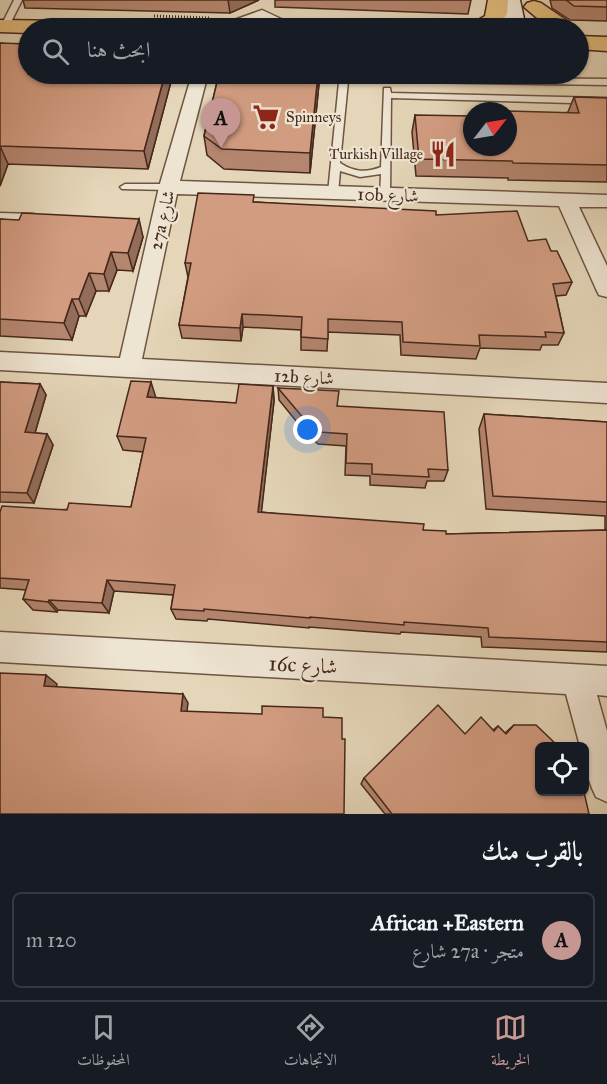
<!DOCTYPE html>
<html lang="ar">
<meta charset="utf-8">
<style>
body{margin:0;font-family:"IM FELL Great Primer",Amiri,serif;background:#20242c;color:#f1f3f6;direction:rtl}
.controls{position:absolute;right:18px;bottom:18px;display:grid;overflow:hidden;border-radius:9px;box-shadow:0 2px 4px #0004}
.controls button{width:54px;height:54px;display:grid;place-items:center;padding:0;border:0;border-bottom:2px solid #363941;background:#171b24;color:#f1f3f6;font:30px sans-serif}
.compass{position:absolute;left:463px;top:102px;width:54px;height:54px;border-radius:50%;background:#171b24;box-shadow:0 2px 4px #0004;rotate:59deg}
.you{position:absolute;left:308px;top:430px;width:21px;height:21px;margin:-15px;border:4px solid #fff;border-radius:50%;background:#1a73e8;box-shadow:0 0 0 9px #1a73e833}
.badge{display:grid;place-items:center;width:39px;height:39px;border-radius:50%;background:#c59692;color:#111;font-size:20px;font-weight:700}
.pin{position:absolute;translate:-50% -50px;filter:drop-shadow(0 2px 3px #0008)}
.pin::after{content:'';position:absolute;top:32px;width:21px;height:18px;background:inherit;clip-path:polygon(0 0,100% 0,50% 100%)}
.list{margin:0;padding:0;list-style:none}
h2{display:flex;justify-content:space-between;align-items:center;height:78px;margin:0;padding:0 24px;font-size:26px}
h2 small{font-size:20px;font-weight:400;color:#9ea1a6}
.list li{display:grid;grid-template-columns:39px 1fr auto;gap:18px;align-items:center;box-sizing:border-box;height:96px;margin:0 12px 12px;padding:0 12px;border:2px solid #363941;border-radius:9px}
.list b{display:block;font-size:22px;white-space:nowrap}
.list p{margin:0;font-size:20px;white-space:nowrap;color:#9ea1a6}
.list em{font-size:20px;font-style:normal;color:#9ea1a6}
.icon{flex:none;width:33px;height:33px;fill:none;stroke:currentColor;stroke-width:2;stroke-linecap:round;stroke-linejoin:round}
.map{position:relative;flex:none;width:607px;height:814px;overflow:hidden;direction:ltr}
.search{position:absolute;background:#171b24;box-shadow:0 2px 4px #0004;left:18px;right:18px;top:18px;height:66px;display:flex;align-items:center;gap:15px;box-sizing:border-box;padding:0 21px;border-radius:33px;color:#9ea1a6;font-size:22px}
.sheet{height:186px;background:#171b24}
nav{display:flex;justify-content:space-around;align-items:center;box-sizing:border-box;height:84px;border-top:2px solid #363941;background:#171b24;font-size:16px;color:#9ea1a6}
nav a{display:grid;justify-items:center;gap:3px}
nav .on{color:#c59692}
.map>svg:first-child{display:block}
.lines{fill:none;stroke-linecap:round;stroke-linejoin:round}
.lane-casing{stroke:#6e5442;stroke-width:3}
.street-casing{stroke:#6e5442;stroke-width:3}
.secondary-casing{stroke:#46281b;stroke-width:3}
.primary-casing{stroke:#46281b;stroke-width:3}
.path{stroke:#46281b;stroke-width:3;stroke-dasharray:1 2;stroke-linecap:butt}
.lane{fill:#eee4d2;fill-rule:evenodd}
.street{fill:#eee4d2;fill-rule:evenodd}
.secondary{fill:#eee4d2;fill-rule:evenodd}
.primary{fill:#e2bb7c;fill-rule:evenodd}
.wall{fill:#b5866f;stroke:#46281b;stroke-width:1.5}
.shaded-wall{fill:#936d5a;stroke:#46281b;stroke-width:1.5}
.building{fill:#d29c81;stroke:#46281b;stroke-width:1.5}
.labels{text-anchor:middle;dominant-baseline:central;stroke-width:4.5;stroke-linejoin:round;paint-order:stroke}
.far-poi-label{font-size:15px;fill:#46281b;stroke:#eee4d2;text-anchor:start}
.street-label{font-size:18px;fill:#46281b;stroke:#eee4d2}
.near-street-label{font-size:21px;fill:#46281b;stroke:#eee4d2}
</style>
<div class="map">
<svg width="607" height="814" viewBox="0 0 607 814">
<rect width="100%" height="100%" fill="#e5d6b9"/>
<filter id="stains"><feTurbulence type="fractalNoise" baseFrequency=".00333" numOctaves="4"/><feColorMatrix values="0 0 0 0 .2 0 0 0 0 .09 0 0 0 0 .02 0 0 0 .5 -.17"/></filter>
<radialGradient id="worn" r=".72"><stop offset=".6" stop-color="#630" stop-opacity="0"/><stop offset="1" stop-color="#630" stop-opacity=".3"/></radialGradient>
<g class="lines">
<g class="lane-casing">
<g id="lane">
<path d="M14,0H22L8,28H2L1,26Z"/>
<path d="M342,76L607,79V85L348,81L340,163C354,172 366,173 381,167L384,88H390L391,93L607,98V104L391,98L390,195L385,198L380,195L381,174L360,177L340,171L338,193L333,196L328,193L339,82Z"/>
<path d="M125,184H169L174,187L169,190L122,189L120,187Z"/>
<path d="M0,213L34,214L39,217L34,220L0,219Z"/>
</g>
</g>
<g class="street-casing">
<g id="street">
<path d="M262,10L294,25L297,28H278L261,20L238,28H217L220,25Z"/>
<path d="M192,74H208L180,181L607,195V207H579L607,266V297L599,295L596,289L559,206L177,194L142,359L607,383V403L0,370V352L120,358L159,187Z"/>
<path d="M0,632L607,666V696L597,695L607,731V802L596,797C588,781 584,765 584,746H580L566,694L0,662Z"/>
</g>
</g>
<g class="secondary-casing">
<path id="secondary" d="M500,0H520L526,28H506Z"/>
</g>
<g class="primary-casing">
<g id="primary">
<path d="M488,0H508L507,14L496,28H471L473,23L485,16Z"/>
<path d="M534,1L541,3L570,23L572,28H549L524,7L527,3Z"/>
<path d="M0,20L137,22L145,23L148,28H28V33L0,32Z"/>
<path d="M578,36L607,37V51L578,49Z"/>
</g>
</g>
<g class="path">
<path d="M154,16L209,18"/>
<path d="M305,20L460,23"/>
</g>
<use href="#lane" class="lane"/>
<use href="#street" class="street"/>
<use href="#secondary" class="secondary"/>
<use href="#primary" class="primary"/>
</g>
<g class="wall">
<path d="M23,0H259L230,13L25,8Z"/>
<path d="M275,0H471L468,14L275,7Z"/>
<path d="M550,0H607V21L570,20L552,8Z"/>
<path d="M0,43L173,74L148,169L8,164L0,186Z"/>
<path d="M219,74H320L310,173L224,169L207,155L204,136Z"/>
<path d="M574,97L607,98V182L508,180V178L416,176L412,132L415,115L472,147L568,112Z"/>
<path d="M255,202L436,215L528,241L551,251L572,282L566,295L556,296L564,333L558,345H542L540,350L480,348L476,359L401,355L400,335L328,332L327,351L301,350V330L243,327L241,341L182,338L179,325L188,277L185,263Z"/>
<path d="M0,219L143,237L133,271L117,270L109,291H96L86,316H79L72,340L0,336Z"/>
<path d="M0,382L40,384L46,395L35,433L47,434L53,445L34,503L0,502Z"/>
<path d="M273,386L274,401L261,512L423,530L446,534L605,530V516L486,509L479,429L484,414L607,422V652L482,647L481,637L401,632L400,634L309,627V628L208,619L207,621L176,619L171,609L173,595L114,591L109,613L58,610L57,612L33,610L23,599L26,590L0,588V512L131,507L143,452L123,450L117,436L155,398L236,403Z"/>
<path d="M278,388L338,406L448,470L444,481H427L425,488L370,485V476L345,475L346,446L318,444L305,432L279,400Z"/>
<path d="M514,725L589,814H385L361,784L364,778L464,734L493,730L498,726L505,733Z"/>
</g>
<g class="shaded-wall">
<path d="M228,0H259L230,13Z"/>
<path d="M165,74H173L148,169L144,151Z"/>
<path d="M318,74H320L310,173V153Z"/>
<path d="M0,146L8,164L0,186Z"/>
<path d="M139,219L143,237L133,271L128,253Z"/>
<path d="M111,252L117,270L109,291L104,274Z"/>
<path d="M89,273L96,291L86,316L79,299Z"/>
<path d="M72,299L79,316L72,340L64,323Z"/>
<path d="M242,314L243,327L241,341L240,328Z"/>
<path d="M151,382L156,398L147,397Z"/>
<path d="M40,384L46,395L32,443L25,432Z"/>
<path d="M273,386L274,401L260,525L258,512Z"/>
<path d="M47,434L53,445L34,503L27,493Z"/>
<path d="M107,580L114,591L109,613L102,603Z"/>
<path d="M49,600L58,610L57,612L48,602Z"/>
<path d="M46,675L57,684L55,695L44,686Z"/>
<path d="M183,694L188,703L186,719L181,711Z"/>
</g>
<g class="building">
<path d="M566,0H607V7L574,6Z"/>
<path d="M0,43L28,44V74H165L144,151L0,146V147Z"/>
<path d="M219,74H318L310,153L222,149L204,136Z"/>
<path d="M574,97L607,98V165L513,163L512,161L419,159L415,115L472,116V147H508V111L579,113Z"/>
<path d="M198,193L254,195L253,202L436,211V215L517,211L528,241L546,239L551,251H557L572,282L553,284L564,333L545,332L546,337L479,335L480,346L403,342L402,322L328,319V339L301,337L302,317L242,314L240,328L179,325L191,263H185Z"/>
<path d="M22,213L139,219L128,253L111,252L104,274L89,273L79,299H72L64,323L0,319V219L19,220Z"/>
<path d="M131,381L151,382L147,397L236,403L239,384L273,386L258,512L424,524L423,530L446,531V534L607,530V642L489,637L488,628L404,622V625L310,617V618L204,609V611L171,609L175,585L107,580L102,603L49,600L48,602L23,599L29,580L0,578V512L2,506L67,510L69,503L131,507L146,438L117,436Z"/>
<path d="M0,382L40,384L25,432L47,434L27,493L0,492Z"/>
<path d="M278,388L339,391L337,406L444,412L448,470L428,469L429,477L372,474V464L346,463L347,434L319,432L305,420Z"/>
<path d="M484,414L607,422V502L493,496Z"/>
<path d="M0,673L46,675L44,686L183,694L181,711L262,714V706L323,708V717L342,718V739H345L344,814H0Z"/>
<path d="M438,705L465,734L481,717L494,731L498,726L506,734L514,725H536L559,747H540V792H584L589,814H392L364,778Z"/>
</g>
<defs>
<g id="supermarket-bare" transform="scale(2.07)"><path d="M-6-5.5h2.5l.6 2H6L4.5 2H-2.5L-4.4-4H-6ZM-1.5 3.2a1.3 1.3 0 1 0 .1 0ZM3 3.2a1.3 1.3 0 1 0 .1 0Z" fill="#8f2418" stroke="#eee4d2" stroke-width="2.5" paint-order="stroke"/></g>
<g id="restaurant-bare" transform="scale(2.07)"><path d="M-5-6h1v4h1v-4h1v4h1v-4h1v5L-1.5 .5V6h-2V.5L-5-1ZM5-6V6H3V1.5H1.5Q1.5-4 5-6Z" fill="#8f2418" stroke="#eee4d2" stroke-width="2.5" paint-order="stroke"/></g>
</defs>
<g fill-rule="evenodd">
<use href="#supermarket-bare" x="266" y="117"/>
<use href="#restaurant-bare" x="443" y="154"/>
</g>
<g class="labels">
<g class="far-poi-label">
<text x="286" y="117">Spinneys</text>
<text x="423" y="154" text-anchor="end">Turkish Village</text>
</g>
<g class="street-label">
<text transform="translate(388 195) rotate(2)">10b شارع</text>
<text transform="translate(162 220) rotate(-77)">27a شارع</text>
<text transform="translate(304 377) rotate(3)">12b شارع</text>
</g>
<g class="near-street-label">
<text transform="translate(303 665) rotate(3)">16c شارع</text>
</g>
</g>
<rect width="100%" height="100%" filter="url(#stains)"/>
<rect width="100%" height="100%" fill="url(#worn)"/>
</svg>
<div class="controls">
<button><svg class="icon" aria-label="locate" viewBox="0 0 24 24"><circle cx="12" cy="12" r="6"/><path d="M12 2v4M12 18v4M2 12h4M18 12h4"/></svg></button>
</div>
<svg class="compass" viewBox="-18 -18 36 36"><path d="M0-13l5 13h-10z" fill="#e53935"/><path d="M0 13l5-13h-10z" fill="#9ea1a6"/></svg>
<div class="you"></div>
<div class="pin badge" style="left:221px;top:148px">A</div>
<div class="search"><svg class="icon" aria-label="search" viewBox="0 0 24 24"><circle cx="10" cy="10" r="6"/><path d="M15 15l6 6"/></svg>ابحث هنا</div>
</div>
<section class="sheet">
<h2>بالقرب منك<small></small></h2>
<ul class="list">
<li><span class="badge">A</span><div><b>African +Eastern</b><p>متجر · 27a شارع</p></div><em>120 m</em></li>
</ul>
</section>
<nav>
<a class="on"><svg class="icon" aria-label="map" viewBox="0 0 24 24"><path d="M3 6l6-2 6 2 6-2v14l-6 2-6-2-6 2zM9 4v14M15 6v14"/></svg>الخريطة</a>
<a><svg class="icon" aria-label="directions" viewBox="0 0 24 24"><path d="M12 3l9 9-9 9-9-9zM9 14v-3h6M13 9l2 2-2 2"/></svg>الاتجاهات</a>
<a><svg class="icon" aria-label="saved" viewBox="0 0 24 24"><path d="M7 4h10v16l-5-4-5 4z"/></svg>المحفوظات</a>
</nav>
